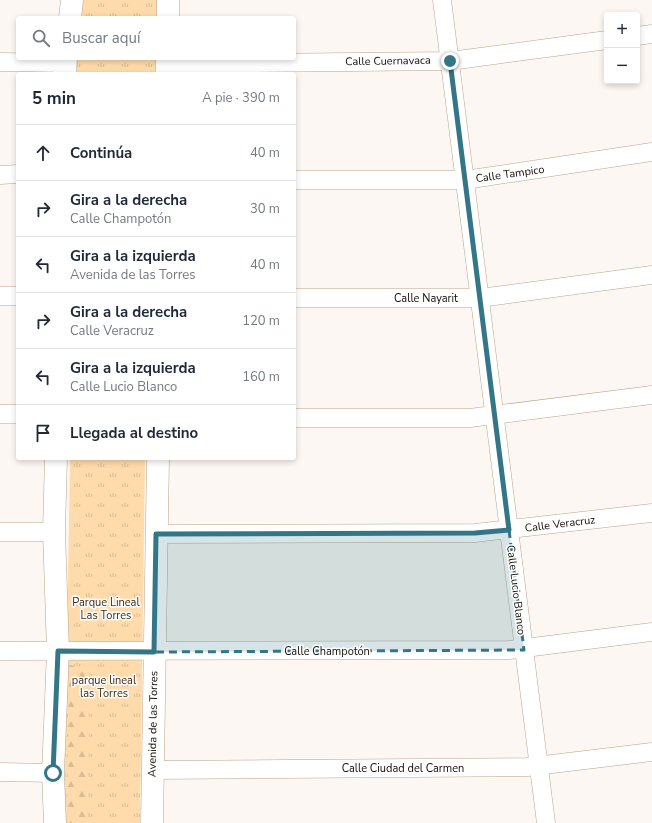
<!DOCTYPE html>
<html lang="es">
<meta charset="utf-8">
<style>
body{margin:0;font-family:"Nunito Sans",sans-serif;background:#f6f6f7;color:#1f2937}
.controls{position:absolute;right:12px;top:12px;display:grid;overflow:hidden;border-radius:4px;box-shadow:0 2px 6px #0003}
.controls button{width:36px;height:36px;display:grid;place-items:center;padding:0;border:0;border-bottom:1px solid #e0e1e3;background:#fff;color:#1f2937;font:20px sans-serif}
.stop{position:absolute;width:12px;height:12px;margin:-9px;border:3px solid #337687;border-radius:50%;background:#fff}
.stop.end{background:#337687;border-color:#fff;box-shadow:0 1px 4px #0008}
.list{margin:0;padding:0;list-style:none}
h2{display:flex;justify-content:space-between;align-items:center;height:52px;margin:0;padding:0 16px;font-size:17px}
h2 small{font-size:13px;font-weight:400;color:#747a83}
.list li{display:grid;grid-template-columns:26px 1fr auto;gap:12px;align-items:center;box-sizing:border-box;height:56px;padding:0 16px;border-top:1px solid #e0e1e3}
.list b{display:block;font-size:15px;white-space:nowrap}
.list p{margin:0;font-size:13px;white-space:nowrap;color:#747a83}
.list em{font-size:13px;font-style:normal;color:#747a83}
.icon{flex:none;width:22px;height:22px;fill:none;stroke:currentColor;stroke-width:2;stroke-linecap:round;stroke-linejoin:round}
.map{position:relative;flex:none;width:652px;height:823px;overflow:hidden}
.search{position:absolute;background:#fff;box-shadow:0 2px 6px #0003;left:16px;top:16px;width:280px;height:44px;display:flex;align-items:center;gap:10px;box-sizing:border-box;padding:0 14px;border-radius:4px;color:#747a83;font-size:15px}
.panel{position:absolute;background:#fff;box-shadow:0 2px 6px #0003;left:16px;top:72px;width:280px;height:388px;border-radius:4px}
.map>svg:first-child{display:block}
.grass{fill:url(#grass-tufts)}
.forest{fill:url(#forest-firs)}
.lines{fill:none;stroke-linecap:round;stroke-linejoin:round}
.minor-casing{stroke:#b9a58a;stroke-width:19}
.tertiary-casing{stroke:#b9a58a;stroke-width:23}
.minor{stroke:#fff;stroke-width:18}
.tertiary{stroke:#fff;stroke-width:22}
.route{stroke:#337687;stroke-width:5}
.marked{fill:#337687;fill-opacity:0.2;stroke:#337687;stroke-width:3;stroke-dasharray:8 5;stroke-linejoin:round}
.labels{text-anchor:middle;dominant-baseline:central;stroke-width:3;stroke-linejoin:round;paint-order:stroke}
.street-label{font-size:11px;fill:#140d05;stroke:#fff}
.park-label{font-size:11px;fill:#3a290f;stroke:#fff}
</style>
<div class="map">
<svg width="652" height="823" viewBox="0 0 652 823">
<defs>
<pattern id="grass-tufts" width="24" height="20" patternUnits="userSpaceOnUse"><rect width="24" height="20" fill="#ffdbab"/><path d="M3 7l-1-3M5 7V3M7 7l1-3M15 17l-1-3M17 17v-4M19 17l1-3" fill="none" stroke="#dabb92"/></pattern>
<pattern id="forest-firs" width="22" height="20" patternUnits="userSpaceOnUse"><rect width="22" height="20" fill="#ffdbab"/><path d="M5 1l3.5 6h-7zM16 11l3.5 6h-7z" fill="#dabb92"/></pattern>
</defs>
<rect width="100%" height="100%" fill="#fcf7f2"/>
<g class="grass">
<rect x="78" y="0" width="79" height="18"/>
<path d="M77,58H156L155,74H77Z"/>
<path d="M70,458H145L140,823H64Z"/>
</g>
<path class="forest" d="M69,665L89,668L88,823H67Z"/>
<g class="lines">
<g class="minor-casing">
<g id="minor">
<path d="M442,0L546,823"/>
<path d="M637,36L652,34"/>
<path d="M0,62L66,63"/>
<path d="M167,64L450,61L607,40"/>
<path d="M0,175L18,174"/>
<path d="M294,180H465L652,152"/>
<path d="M0,296H18"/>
<path d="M294,298H480L652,275"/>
<path d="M0,414H18"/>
<path d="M294,418H470L652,395"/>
<path d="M0,532H54"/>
<path d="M156,534L475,533L652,513"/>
<path d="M0,651L509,650L652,632"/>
<path d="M152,770L527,767L652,752"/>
<path d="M0,772L53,773"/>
</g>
</g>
<g class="tertiary-casing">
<g id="tertiary">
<path d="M70,18L72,0"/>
<path d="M168,18V0"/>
<path d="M65,74L66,58"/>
<path d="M167,74V58"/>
<path d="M55,823L53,773L58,651L54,532L56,458"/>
<path d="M152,823L158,458"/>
</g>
</g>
<use href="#minor" class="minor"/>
<use href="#tertiary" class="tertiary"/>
</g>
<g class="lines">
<path class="route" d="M53,773L58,651L154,652L156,534L475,533L509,530L450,61"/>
</g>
<path class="marked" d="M509,530L524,650L154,652L156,534L475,533Z"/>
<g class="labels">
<g class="street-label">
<text transform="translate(388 61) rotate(-1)">Calle Cuernavaca</text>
<text transform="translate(510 174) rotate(-8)">Calle Tampico</text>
<text x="426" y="298">Calle Nayarit</text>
<text transform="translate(560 524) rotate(-7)">Calle Veracruz</text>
<text transform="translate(516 590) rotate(83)">Calle Lucio Blanco</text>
<text x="327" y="651">Calle Champotón</text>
<text transform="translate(153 724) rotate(-89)">Avenida de las Torres</text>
<text x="403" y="768">Calle Ciudad del Carmen</text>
</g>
<g class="park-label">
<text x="106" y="602">Parque Lineal<tspan x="106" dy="13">Las Torres</tspan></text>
<text x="104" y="680">parque lineal<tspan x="104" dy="13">las Torres</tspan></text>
</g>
</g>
</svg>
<div class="controls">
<button>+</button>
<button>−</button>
</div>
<div class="stop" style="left:53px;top:773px"></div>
<div class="stop end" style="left:450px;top:61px"></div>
<div class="search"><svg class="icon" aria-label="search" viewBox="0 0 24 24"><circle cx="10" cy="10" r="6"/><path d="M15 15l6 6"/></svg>Buscar aquí</div>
<section class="panel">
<h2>5 min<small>A pie · 390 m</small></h2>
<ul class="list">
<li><svg class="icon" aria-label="ahead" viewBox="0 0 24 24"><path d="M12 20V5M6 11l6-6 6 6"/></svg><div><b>Continúa</b></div><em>40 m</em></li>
<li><svg class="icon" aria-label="right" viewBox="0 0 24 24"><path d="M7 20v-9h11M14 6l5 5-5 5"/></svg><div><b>Gira a la derecha</b><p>Calle Champotón</p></div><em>30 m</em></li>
<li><svg class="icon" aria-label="left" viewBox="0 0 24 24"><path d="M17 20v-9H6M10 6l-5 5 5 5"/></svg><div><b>Gira a la izquierda</b><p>Avenida de las Torres</p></div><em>40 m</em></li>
<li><svg class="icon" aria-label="right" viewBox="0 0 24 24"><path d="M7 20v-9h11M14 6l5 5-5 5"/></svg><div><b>Gira a la derecha</b><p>Calle Veracruz</p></div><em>120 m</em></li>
<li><svg class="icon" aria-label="left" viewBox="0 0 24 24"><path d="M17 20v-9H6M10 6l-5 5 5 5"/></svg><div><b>Gira a la izquierda</b><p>Calle Lucio Blanco</p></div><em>160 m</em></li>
<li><svg class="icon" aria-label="arrive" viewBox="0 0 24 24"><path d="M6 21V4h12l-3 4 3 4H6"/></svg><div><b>Llegada al destino</b></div></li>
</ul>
</section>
</div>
